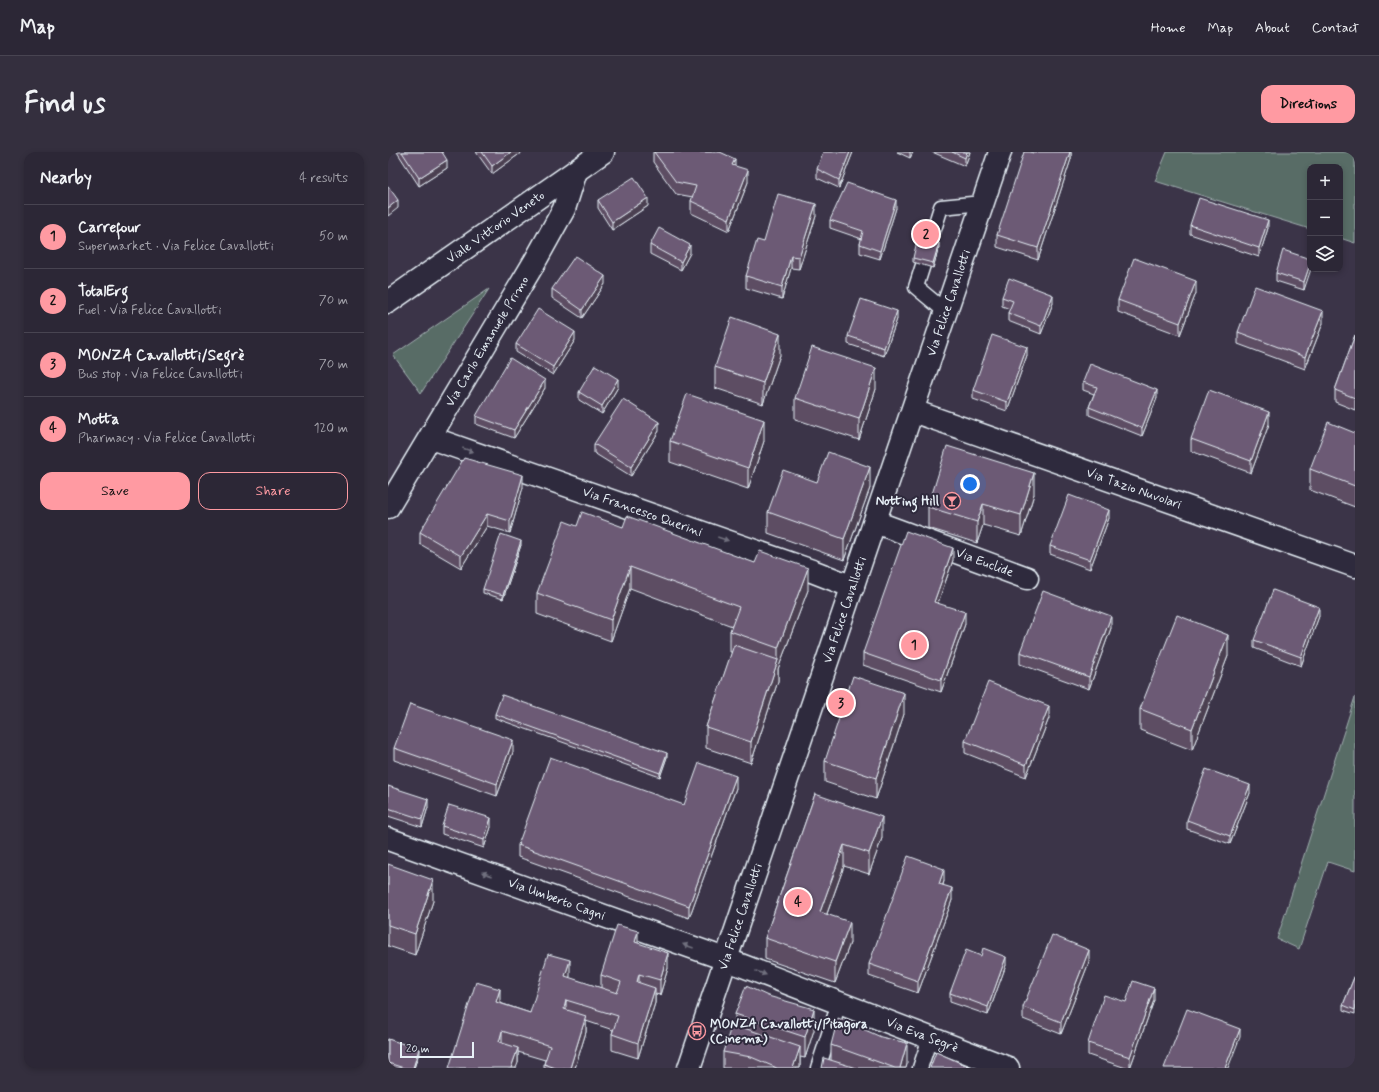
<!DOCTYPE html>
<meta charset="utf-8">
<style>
body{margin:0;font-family:Mynerve,sans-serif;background:#342f3e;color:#f1f3f6}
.controls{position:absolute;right:12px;top:12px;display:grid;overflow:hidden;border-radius:8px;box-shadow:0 2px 6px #0003}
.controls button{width:36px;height:36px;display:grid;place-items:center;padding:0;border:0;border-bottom:1px solid #484451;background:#2c2736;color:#f1f3f6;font:20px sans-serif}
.scale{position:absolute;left:12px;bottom:10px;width:74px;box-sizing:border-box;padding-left:4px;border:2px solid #e8f1f8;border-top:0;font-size:11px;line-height:14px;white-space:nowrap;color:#e8f1f8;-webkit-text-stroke:3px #2f2a3d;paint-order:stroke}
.you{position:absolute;left:582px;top:332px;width:14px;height:14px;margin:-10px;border:3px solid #fff;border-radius:50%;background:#1a73e8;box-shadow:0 0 0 6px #1a73e833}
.badge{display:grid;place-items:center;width:26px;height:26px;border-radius:50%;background:#ff9aa2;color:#111;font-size:13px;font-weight:700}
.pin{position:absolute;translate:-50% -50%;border:2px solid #fff;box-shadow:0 1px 4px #0006}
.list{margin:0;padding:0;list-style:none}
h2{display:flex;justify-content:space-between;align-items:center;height:52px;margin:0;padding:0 16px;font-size:17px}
h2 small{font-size:13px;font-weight:400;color:#a6a5ad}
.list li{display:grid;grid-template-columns:26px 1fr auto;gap:12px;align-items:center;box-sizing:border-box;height:64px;padding:0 16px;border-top:1px solid #484451}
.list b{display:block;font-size:15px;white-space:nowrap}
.list p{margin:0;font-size:13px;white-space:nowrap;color:#a6a5ad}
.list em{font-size:13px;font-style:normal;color:#a6a5ad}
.actions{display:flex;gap:8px;padding:12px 16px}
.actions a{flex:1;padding:9px 0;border:1px solid #ff9aa2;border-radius:12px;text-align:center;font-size:14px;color:#ff9aa2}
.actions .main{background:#ff9aa2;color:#111}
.icon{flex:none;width:22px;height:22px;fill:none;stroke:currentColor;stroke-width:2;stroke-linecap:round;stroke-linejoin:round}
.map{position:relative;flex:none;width:967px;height:916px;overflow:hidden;border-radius:12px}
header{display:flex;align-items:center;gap:24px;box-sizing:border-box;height:56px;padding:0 20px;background:#2c2736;border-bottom:1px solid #484451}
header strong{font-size:19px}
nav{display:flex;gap:22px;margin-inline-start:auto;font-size:14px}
.intro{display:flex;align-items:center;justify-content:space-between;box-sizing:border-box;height:96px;padding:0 24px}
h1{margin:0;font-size:28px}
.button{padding:10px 18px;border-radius:12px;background:#ff9aa2;color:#111;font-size:14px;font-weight:700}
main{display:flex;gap:24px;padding:0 24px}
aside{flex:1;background:#2c2736;border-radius:12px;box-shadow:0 2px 6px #0003}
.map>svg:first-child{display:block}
.green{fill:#586c66;stroke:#a0aeaf}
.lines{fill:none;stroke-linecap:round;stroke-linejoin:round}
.lane-casing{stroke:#e8f1f8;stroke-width:17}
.street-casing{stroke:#e8f1f8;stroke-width:25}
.secondary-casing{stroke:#e8f1f8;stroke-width:25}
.lane{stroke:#2f2a3d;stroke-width:14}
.street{stroke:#2f2a3d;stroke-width:22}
.secondary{stroke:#2f2a3d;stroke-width:22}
.wall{fill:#5d4d64;stroke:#e8f1f8}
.shaded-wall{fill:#4c3f51;stroke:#e8f1f8}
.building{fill:#6c5a74;stroke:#e8f1f8}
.oneway{fill:#70707e}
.labels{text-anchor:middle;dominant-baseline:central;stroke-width:4;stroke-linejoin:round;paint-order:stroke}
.street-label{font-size:13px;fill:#e8f1f8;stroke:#2f2a3d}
.poi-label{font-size:13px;font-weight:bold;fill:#e8f1f8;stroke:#2f2a3d;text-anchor:end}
</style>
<header>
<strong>Map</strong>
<nav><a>Home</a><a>Map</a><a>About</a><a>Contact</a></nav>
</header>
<div class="intro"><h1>Find us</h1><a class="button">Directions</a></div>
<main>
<aside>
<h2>Nearby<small>4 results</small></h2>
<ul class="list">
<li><span class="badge">1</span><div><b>Carrefour</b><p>Supermarket · Via Felice Cavallotti</p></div><em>50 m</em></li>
<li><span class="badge">2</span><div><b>TotalErg</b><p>Fuel · Via Felice Cavallotti</p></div><em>70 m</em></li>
<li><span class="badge">3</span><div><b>MONZA Cavallotti/Segrè</b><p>Bus stop · Via Felice Cavallotti</p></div><em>70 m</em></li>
<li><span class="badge">4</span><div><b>Motta</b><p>Pharmacy · Via Felice Cavallotti</p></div><em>120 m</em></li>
</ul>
<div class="actions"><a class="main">Save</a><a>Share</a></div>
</aside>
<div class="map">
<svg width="967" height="916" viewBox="0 0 967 916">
<rect width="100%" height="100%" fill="#3b3448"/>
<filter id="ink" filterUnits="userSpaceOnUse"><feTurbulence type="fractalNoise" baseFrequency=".025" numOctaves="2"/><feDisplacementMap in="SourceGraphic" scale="8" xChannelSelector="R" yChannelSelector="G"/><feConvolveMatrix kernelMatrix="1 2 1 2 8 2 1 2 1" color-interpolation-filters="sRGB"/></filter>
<g filter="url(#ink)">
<g class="green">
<path d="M779,0H967V91L952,86V15H922V77L767,29Z"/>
<path d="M101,137L33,241L5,203Z"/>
<path d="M967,545V719L940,710L911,797L889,787Z"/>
</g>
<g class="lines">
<g class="lane-casing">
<g id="lane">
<path d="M541,93L553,55L594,51"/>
<path d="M535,113L528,135L558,160"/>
<path d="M430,916L451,851"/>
<path d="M532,916L542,886"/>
</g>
</g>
<g class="street-casing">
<g id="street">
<path id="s1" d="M0,150L215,0"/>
<path id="s2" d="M525,259L967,414"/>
<path id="s3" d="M43,286L424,419L465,435"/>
<path id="s4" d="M0,355L146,111L176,57L188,19"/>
<path id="s5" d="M487,370L639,426"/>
<path id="s6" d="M0,687L337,807L620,916"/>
</g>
</g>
<g class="secondary-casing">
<g id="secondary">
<path id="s7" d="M301,916L612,0"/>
</g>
</g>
<use href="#lane" class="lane"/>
<use href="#street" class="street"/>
<use href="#secondary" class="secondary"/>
</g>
<g class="wall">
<path d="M9,0H54L59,16L31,34Z"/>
<path d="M88,0H134L104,22Z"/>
<path d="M265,0H332L347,14L360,30L341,79L303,61V49L305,45L288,42L265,10Z"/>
<path d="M465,0L451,36L429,26V17Z"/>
<path d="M509,0H525L522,6Z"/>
<path d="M544,0H582L577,14Z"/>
<path d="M683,0V7L650,108L609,95V83L645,1Z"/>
<path d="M210,48L260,54L224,78L210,56Z"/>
<path d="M508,56L492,107L472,101V92L474,87L442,76V68Z"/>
<path d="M428,64L411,117L403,116L394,147L358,136V124L376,90Z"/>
<path d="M802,73L880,76L871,105L802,82Z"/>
<path d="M262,93L302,101L293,118L262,102Z"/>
<path d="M551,95L545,116L525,110V106Z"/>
<path d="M922,107L916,138L888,129V121Z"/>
<path d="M217,132L194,166L164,146V137Z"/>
<path d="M808,141L792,183L730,160V148Z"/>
<path d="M614,145L665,151L653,182L620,169V161L622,157L614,154Z"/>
<path d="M509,167L496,204L460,192V184Z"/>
<path d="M935,171L917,217L850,192V180Z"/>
<path d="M967,183V258L947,250V238Z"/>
<path d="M187,188L165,223L128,200V192Z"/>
<path d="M392,203L375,252L327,236V215Z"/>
<path d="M639,203L619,259L585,247V238Z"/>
<path d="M695,230L769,246L754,284L701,263V255L706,242L695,238Z"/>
<path d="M230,235L214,262L191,248V240Z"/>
<path d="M157,236L126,286L88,272V264Z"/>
<path d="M488,237L471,288L407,267V246Z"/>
<path d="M881,272L863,321L803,299V287Z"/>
<path d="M271,279L243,324L206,301V292Z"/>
<path d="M967,281V355L922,338V317Z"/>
<path d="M282,289H376L360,337L282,310Z"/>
<path d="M429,330L482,336L456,408L380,381V360Z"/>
<path d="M135,335L122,381L99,374L73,416L32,392V380Z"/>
<path d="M646,342L633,384L595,373L589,391L540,376V355Z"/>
<path d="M721,366L702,417L662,402V394Z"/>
<path d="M189,374L235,375L420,438L390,517V529L363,611L318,596V575L344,500H342V479L344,474L242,436L223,489L149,462V441Z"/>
<path d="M133,393L115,447L95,441V437Z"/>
<path d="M565,408L550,451L577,472L553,540L475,513V501Z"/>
<path d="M931,464L913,514L866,496V488Z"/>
<path d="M723,476L701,537L632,512V500Z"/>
<path d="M840,504L804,598L752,578V557Z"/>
<path d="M107,562L279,605L272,625L107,566Z"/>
<path d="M516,562L488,647L437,630V609Z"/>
<path d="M661,566L638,625L577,601V589Z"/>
<path d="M6,596L125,600L109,644L6,608Z"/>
<path d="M0,634L40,655L34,675L0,664Z"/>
<path d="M348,636L301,766L130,705V693L296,653Z"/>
<path d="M862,641L842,692L799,677V668Z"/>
<path d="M427,642L494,686L481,722L456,714L439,762L462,791L447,831L377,807V786Z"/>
<path d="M54,674L103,675L96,696L54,682Z"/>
<path d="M0,712L45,749L27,803L0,794Z"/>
<path d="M556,729L555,733L564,748L530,841L481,824V812Z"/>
<path d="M250,791L280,816L272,843L267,842V851L250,906L224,898V882L225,878L198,869V880L187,916H156V912L157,908L130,900V911L61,916L112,851L142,861L182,824L181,826L213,836V823Z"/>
<path d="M701,810L673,882L635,867V855Z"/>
<path d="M618,813L600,863L562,850V841Z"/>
<path d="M967,823V862L955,858V853Z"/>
<path d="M766,848L742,916H738L700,903V891Z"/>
<path d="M347,862L426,878L417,906L412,905V916H335V900L347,873Z"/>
<path d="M0,887L31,901L26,916H3L0,915Z"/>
<path d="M443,893L519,912L518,916H434L443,908Z"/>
</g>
<g class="shaded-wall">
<path d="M123,0H134L104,22V14Z"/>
<path d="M462,0H465L451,36V28Z"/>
<path d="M522,0H525L522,6Z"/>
<path d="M579,0H582L577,14V6Z"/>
<path d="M682,0H683V7L650,108V96Z"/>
<path d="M347,7V19L344,13Z"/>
<path d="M59,8V16L31,34V26Z"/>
<path d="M360,18V30L341,79V67Z"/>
<path d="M260,46V54L224,78V70Z"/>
<path d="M10,48V56L0,64V56Z"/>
<path d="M508,48V56L492,107V99Z"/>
<path d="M428,52V64L411,117V105Z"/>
<path d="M880,68V76L871,105V96Z"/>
<path d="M551,91V95L545,116V111Z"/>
<path d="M302,93V101L293,118V110Z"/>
<path d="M403,104V116L394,147V135Z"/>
<path d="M922,112V117H923L916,138V130Z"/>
<path d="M217,124V132L194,166V158Z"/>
<path d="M808,129V141L792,183V171Z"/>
<path d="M665,143V151L653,182V174Z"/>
<path d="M509,159V167L496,204V196Z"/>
<path d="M935,159V171L917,217V205Z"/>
<path d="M187,180V188L165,223V215Z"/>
<path d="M392,182V203L375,252V231Z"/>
<path d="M639,195V203L619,259V250Z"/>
<path d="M488,216V237L471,288V267Z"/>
<path d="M230,227V235L214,262V254Z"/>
<path d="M157,228V236L126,286V278Z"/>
<path d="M769,238V246L754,284V276Z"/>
<path d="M881,260V272L863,321V309Z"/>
<path d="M376,268V289L360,337V316Z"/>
<path d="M271,270V279L243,324V315Z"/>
<path d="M482,315V336L456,408V387Z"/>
<path d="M646,321V342L633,384V363Z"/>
<path d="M135,323V335L122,381V369Z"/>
<path d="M595,352V373L589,391V370Z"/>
<path d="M721,358V366L702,417V408Z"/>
<path d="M99,362V374L73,416V404Z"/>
<path d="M133,389V393L115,447V443Z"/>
<path d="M565,396V408L546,462V450Z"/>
<path d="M242,415V436L223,489V468Z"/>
<path d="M420,416V438L390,517V529L363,611V590L390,508V496Z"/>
<path d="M931,455V464L913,514V505Z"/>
<path d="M577,460V472L553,540V528Z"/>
<path d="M723,464V476L701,537V525Z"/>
<path d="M840,483V504L804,598V577Z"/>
<path d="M516,541V562L488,647V626Z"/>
<path d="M661,554V566L638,625V613Z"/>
<path d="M125,588V600L109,644V632Z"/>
<path d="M279,601V605L272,625V621Z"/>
<path d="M348,624V636L301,766V754Z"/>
<path d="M862,633V641L842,692V684Z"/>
<path d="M40,647V655L34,675V667Z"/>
<path d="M494,665V686L481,722V701Z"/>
<path d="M103,666V675L96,696V688Z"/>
<path d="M456,693V714L432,781V760Z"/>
<path d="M556,717V729L551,744V732Z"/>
<path d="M45,728V749L27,803V782Z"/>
<path d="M564,736V748L530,841V829Z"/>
<path d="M462,770V791L447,831V810Z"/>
<path d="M250,779V795L247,790Z"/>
<path d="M701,798V810L673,882V870Z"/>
<path d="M280,801V816L272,843V828Z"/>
<path d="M618,805V813L600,863V855Z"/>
<path d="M182,808V824L177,840V824Z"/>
<path d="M251,822V837L249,830Z"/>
<path d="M267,836V851L250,906V891Z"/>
<path d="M766,836V848L742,916V905Z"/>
<path d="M112,837V853L108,850Z"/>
<path d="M178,848V863L176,857Z"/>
<path d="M426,857V878L417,906V885Z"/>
<path d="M198,864V880L187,916H182Z"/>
<path d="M852,877V885L840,916H837Z"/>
<path d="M114,879V895L111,890Z"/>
<path d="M519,891V912L518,916H512Z"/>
<path d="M412,895V916H405Z"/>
<path d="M130,896V911L128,916H123Z"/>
<path d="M31,897V901L26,916H25Z"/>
</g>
<g class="building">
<path d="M14,0H54L59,8L31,26Z"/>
<path d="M94,0H123L104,14Z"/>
<path d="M266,0H332L347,7L344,13L360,18L341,67L303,49L308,34L288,30Z"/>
<path d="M435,0H462L451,28L429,17Z"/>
<path d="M564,0H579L577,6Z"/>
<path d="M636,0H642L645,1V0H682L650,96L609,83Z"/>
<path d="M246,25L260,46L224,70L210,48Z"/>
<path d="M459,31L508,48L492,99L472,92L475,79L442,68Z"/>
<path d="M0,34L10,48L0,56Z"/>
<path d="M390,42L428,52L411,105L403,104L394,135L358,124L369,88L376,90Z"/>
<path d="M811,46L880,68L871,96L802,73Z"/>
<path d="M271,76L302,93L293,110L262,93Z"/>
<path d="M530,85L551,91L545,111L525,106Z"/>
<path d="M895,98L922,107V112L916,130L888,121Z"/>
<path d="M187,104L217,124L194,158L164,137Z"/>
<path d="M746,106L808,129L792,171L730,148Z"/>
<path d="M621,126L665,143L653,174L620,161L625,149L614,145Z"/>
<path d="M867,134L935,159L917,205L850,180Z"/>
<path d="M473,147L509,159L496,196L460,184Z"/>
<path d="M150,157L187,180L165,215L128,192Z"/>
<path d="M344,165L392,182L375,231L327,215Z"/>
<path d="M604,183L639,195L619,250L585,238Z"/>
<path d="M967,183V246L947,238Z"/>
<path d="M424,195L488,216L471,267L407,246Z"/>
<path d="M122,206L157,228L126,278L88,264Z"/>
<path d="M702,212L769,238L754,276L701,255L709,235L695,230Z"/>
<path d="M207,213L230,227L214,254L191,240Z"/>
<path d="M821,238L881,260L863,309L803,287Z"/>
<path d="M299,242L376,268L360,316L282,289Z"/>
<path d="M235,247L271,270L243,315L206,292Z"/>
<path d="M940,270L967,281V334L922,317Z"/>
<path d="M559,294L646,321L633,363L595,352L589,370L540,355Z"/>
<path d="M440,300L482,315L456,387L380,360L395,318L429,330Z"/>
<path d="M76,306L135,323L122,369L99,362L73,404L32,380Z"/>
<path d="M681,343L721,358L702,408L662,394Z"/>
<path d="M194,360L235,375L239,364L367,411L372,399L420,416L390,496L342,479L351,455L242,415L223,468L149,441L176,369L189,374Z"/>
<path d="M518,379L565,396L546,450L577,460L553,528L475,501Z"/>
<path d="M113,382L133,389L115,443L95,437Z"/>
<path d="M885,438L931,455L913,505L866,488Z"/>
<path d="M655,439L723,464L701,525L632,500Z"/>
<path d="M789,463L840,483L804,577L752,557Z"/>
<path d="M346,493L390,508L363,590L318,575Z"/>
<path d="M465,524L516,541L488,626L437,609Z"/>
<path d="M600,530L661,554L638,613L577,589Z"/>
<path d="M114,543L279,601L272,621L107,562Z"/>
<path d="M22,552L125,588L109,632L6,596Z"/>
<path d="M162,605L296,653L311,611L348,624L301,754L130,693Z"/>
<path d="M818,617L862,633L842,684L799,668Z"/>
<path d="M0,634L40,647L34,667L0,656Z"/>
<path d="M427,642L494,665L481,701L456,693L432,760L462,770L447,810L377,786Z"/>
<path d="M61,653L103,666L96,688L54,674Z"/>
<path d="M520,704L556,717L551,732L564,736L530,829L481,812Z"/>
<path d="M0,712L45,728L27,782L0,773Z"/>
<path d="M229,773L250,779L247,790L280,801L272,828L251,822L249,830L267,836L250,891L224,882L230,864L178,848L176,857L198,864L182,916H168L156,912L162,894L114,879L111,890L130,896L123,916H61L88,830L112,837L108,850L142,861L160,802L182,808L177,824L229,841L233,830L213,823Z"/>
<path d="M664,783L701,798L673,870L635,855Z"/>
<path d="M595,796L618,805L600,855L562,841L578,798L593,804Z"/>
<path d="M967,823V858L955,853Z"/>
<path d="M745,829L766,836L742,905L700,891L716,843L738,850Z"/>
<path d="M358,834L380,844L426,857L417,885L347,862Z"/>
<path d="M799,857L852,877L837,916H776Z"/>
<path d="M450,866L493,885L519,891L512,916H507L443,893Z"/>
<path d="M344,872L412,895L405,916H389L363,905L335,900Z"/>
<path d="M0,887L31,897L25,916H16L0,911Z"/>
<path d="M548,900L584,916H542Z"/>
<path d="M436,906L468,916H434Z"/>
</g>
<defs><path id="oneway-solid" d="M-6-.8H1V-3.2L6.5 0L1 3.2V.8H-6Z"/></defs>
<g class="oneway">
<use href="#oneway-solid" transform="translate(80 298) rotate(19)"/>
<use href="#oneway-solid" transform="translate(335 387) rotate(19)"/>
<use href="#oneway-solid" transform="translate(99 722) rotate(-160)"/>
<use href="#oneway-solid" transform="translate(300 794) rotate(-160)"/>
<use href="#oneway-solid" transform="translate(373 821) rotate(21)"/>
</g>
</g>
<defs>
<g id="bar-ring" transform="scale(0.9)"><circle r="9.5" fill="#2f2a3d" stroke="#ff9aa2" stroke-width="1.5"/><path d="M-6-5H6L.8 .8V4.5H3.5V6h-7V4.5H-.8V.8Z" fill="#ff9aa2"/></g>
<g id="bus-ring" transform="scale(0.9)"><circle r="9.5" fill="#2f2a3d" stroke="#ff9aa2" stroke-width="1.5"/><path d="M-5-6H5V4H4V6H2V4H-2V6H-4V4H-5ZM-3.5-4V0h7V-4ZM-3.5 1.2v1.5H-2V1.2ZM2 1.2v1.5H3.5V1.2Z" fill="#ff9aa2"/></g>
</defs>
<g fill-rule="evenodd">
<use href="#bar-ring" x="564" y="349"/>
<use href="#bus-ring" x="309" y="879"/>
</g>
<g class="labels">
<g class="street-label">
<text stroke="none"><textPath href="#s1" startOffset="131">Viale Vittorio Veneto</textPath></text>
<text stroke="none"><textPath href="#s7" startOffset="808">Via Felice Cavallotti</textPath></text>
<text stroke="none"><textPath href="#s4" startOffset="193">Via Carlo Emanuele Primo</textPath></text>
<text stroke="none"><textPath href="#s2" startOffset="234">Via Tazio Nuvolari</textPath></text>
<text stroke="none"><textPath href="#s3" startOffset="224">Via Francesco Querini</textPath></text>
<text stroke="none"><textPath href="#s5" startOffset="117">Via Euclide</textPath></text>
<text stroke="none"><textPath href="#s7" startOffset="484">Via Felice Cavallotti</textPath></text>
<text stroke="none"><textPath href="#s6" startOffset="179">Via Umberto Cagni</textPath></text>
<text stroke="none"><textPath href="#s7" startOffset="160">Via Felice Cavallotti</textPath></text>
<text stroke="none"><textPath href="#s6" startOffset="569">Via Eva Segrè</textPath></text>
</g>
<g class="poi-label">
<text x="551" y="349">Notting Hill</text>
<text x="322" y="872" text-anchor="start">MONZA Cavallotti/Pitagora<tspan x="322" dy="15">(Cinema)</tspan></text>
</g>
</g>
</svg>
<div class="controls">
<button>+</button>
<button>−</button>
<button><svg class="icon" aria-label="layers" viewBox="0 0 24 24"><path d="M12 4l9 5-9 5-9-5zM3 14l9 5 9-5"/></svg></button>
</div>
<div class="scale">20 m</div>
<div class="you"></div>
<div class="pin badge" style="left:526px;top:493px">1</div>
<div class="pin badge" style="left:538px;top:82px">2</div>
<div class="pin badge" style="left:453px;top:551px">3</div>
<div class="pin badge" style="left:410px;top:750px">4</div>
</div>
</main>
